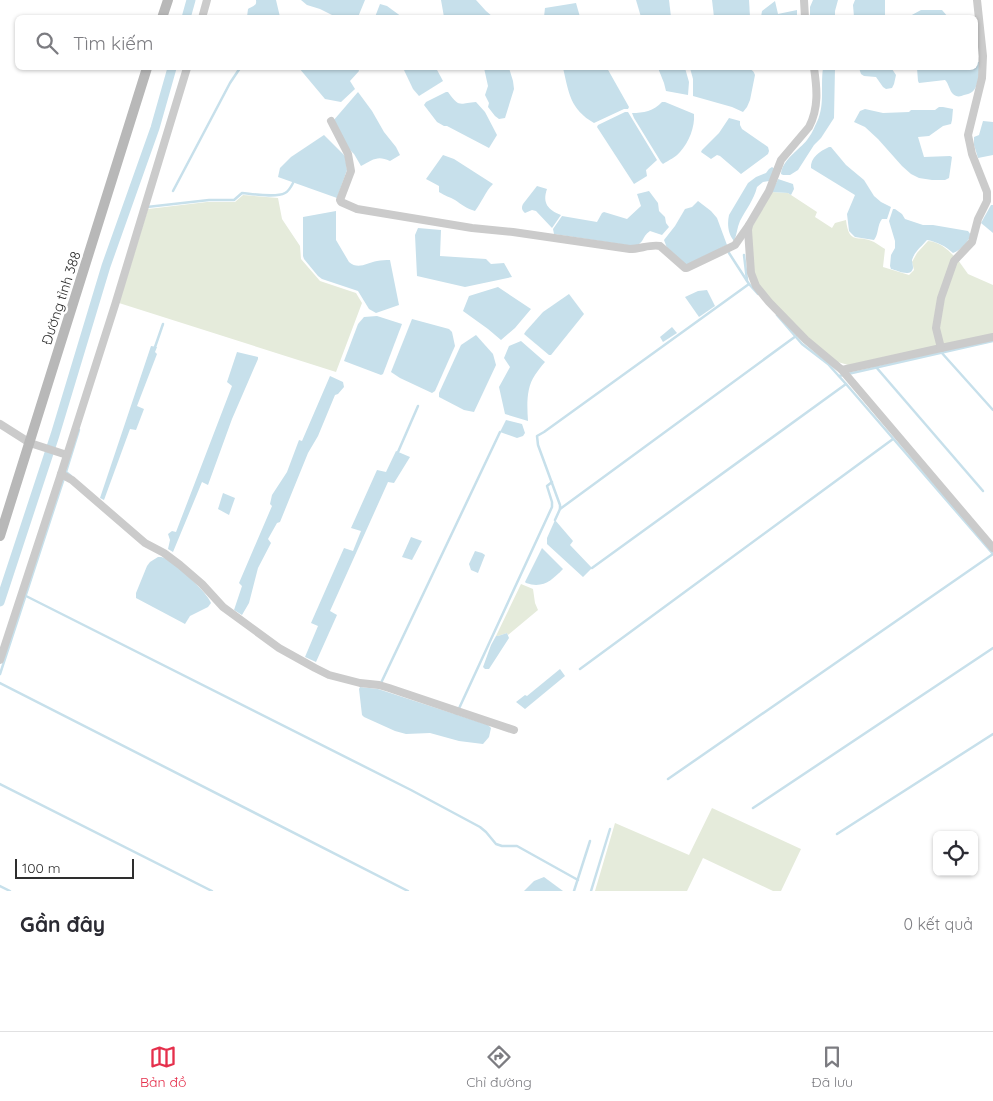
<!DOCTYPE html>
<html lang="vi">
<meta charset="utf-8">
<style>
body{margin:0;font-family:Quicksand,sans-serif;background:#f7f7f7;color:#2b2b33}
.controls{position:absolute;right:15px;bottom:15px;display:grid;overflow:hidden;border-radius:8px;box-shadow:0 1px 4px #0004}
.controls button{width:45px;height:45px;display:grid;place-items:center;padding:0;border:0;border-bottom:1px solid #e1e1e2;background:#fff;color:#2b2b33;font:25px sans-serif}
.scale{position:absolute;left:15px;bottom:12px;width:119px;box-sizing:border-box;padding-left:5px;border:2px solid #2e2e2e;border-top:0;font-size:14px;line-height:18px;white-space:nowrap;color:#2e2e2e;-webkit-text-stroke:4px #fff;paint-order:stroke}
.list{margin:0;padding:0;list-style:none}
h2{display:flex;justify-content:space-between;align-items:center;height:65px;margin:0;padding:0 20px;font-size:21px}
h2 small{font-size:16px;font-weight:400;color:#7c7c81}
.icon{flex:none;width:28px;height:28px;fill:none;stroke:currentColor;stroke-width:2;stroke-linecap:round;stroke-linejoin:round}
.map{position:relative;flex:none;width:993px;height:891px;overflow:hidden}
.search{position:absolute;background:#fff;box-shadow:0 1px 4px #0004;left:15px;right:15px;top:15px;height:55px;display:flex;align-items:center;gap:12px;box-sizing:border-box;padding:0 18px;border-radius:8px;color:#7c7c81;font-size:19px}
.sheet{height:140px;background:#fff}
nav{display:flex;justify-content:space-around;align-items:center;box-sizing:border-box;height:70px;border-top:1px solid #e1e1e2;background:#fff;font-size:14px;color:#7c7c81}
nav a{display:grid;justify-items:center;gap:2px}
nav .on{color:#e5304c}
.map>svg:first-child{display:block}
.green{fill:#e5ebdb}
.water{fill:#c7e0eb}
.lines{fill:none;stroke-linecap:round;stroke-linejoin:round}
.stream{stroke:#c7e0eb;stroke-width:2.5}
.canal{stroke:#c7e0eb;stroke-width:9}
.minor{stroke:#cbcbcb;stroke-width:8}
.secondary{stroke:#b8b8b8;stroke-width:10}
.labels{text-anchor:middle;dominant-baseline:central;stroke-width:5;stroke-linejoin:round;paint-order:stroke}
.street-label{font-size:14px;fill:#2e2e2e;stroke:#fff}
</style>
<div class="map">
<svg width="993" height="891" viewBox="0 0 993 891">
<rect width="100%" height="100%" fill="#fff"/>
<g class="green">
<path d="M772,192L788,193L817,212L815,217L832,228L835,223L846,220C849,246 858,234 874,242C878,244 881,247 885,249L883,267L909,275L914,270L912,262L917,253L928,241C940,242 947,249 955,257L939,298V346L852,366L834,361L813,345L770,301L753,275L750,231Z"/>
<path d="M243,195L278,198L282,219L300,246L301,259L320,281L356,293L362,303L336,372L119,303L148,209L207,202H235Z"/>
<path d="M958,260L968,274L993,285V335L942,346L938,328L943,298Z"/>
<path d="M521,584L533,589L535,603L538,610L508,635L507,633L498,636H496Z"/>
<path d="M712,808L801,849L781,891H773L703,858L687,891H595L615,823L689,855Z"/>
</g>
<g class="water">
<path d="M256,0H276L280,17H247L248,9C253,6 257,6 256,0Z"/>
<path d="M301,0H365L358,17H336L320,9L307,5Z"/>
<path d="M441,0H476L486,11L493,17H444Z"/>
<path d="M636,0H669L671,17H641Z"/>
<path d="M712,0H749L750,17H714Z"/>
<path d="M813,0H838L835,11V17H810V7Z"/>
<path d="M855,0H885V17H854L853,5Z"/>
<path d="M775,1L778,14L797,10V17H761L762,11Z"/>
<path d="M576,3L580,17H544L545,8Z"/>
<path d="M380,4L387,6L402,17H375Z"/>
<path d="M921,10H942L948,17H900L910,16Z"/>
<path d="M976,62H980C979,69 979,88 972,92C969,94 967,94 964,95C960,97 956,97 953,94C949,90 949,84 945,80L919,83L918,81L917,68H976Z"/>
<path d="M299,68H358L359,71L350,81L355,89L341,102L325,99Z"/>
<path d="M403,68H436L443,81L419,96L413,89Z"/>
<path d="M484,68H509L513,81L514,89L505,118L499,119L495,116L488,107L489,103L485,95L488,86Z"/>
<path d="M563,68H607L629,107L628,109H624L594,123C570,109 569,93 563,68Z"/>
<path d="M658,68H685L689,82L688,95L666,91L664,83Z"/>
<path d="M690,68H745C750,69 753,69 755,75L750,100L747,107L743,112L732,107L693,96V79Z"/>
<path d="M823,68H835L834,118L821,138L814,145L798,170L790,175H783L781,174C782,160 799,150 807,140C810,136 813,131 815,126C826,106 820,89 823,68Z"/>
<path d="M859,68H888L892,69L896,75L894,84L892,88L886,89L883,87L876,77L864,76L861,74Z"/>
<path d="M358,92L372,111L384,132L396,147L400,155L390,161C377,155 373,160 361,166L354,154L347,147L333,121Z"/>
<path d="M446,92H448C459,107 458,104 476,102L485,112L497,135L489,148L447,126H444L437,122L424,105L426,102Z"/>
<path d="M662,102H665L694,114C695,127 689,142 680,152C676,157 669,160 663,164L661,162L634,118L632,113C643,113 654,111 662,102Z"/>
<path d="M939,107H943L953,109L952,120L951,124L943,126L929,136L918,137L924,157L950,156L952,157L949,178L945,180H932L919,178L911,174L902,166L878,139L865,127L854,122L860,111L865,109L883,113L909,112L911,110H935Z"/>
<path d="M625,112H628L657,160L646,170L647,176L634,184L597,127L598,125Z"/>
<path d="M729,118L740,121V125L742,129L768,147L769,151L768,154L741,174L720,156L717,155L711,159L701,152L702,150L719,133Z"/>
<path d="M983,121L993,122V155L978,158L974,145V137L979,135Z"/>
<path d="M324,135L345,156L347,170L337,198L278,177L280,168L291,157Z"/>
<path d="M829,147H831L846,165L864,180L874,196L881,202L891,207L887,219H882C877,225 879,234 874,240L855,237L849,231L847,214L855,195L811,168C810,158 820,151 829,147Z"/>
<path d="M443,155L454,159L493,184C485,192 482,202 475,211C467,209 461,204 455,200C450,197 445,196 439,192V186L426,179Z"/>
<path d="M772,167L775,169L769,181L763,182L757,187C754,200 746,209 740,221C737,228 737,234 734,241C728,234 727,224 729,215L748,183L756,177L766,173L769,169Z"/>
<path d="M778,179L793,184L794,189L791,195L788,193L772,192Z"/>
<path d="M537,186L547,189C542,203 548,210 561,215L552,228L536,211L532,210L525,213C522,210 521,208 523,204Z"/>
<path d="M649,191L658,203L659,211L665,217L666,223L669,227L662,235L650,231C641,237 645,244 633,246L554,234L553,229L562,216L597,222L602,213L604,212L627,219L641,206L637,194Z"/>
<path d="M698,201L711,211L717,218L727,245L686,265L667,248L664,240L675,226L685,209L692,207Z"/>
<path d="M991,205H993V233L981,223Z"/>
<path d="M893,209H895L902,214L905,219L923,225H933L968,231L971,235C967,243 961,250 953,253C945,246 938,242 927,240C922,246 914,252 912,260C912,262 913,265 913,268C911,278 897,270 891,269L890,266L891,255L895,248V241L889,221Z"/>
<path d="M336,211V240L349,262C358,270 367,263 377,261C381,260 386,260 390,260L399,305L376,313L369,309L358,291L322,279L318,276L304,259L303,256V217Z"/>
<path d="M418,228L441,230L440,256L486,259L491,264L504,263L512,277L465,287L417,276L415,235Z"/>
<path d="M498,287L531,309L515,328L501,340L488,329L463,311L469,296Z"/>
<path d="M707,290L715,306L699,317L685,297L698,291Z"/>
<path d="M569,294L584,314L551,355H549L524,334L526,331L543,312Z"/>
<path d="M377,316L402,324L383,374L381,375L344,361L358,324L364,317Z"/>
<path d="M412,319L449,329L452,332L455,346L435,391L432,393L400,378L391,372Z"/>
<path d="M672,327L677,333L663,342L660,337Z"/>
<path d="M476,335L493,354L496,365L474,412L464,410L439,397V393L461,345Z"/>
<path d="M521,341L545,362C541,366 538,371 535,375C526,388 527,406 528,421L505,414L499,387L510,367L504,358L509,346Z"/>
<path d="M151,346L157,347L155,352L157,354L137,406L144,409L136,430L130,429L104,500L100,498Z"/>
<path d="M237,352L258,357V359L232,419L208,485L202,482L173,552L168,549L170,540L168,534L172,531L176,532L232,386L227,382Z"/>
<path d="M330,376L343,382L344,387L338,394L335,395L318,436L308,453L280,522L277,523L268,539L271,543L258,568L249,603L242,615L234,610L242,586L239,583L272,506L270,504L272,495L287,472L299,440L302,441Z"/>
<path d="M506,420L522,424L525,433L523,436L517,438L500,432Z"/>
<path d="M396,451L410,457L394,483L388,482L330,611L337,615L316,662L305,657L318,626L311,623L344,548L353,551L361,531L351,528L377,470L386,472Z"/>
<path d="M223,493L235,498L229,515L218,509Z"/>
<path d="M555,520L573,541L570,545L592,568L583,577L547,544V538Z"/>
<path d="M411,537L422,541L412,560L402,557Z"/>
<path d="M542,548L563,569C552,580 543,589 526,583L525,582Z"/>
<path d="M475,551L482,553L485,555L478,573L471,570L469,564Z"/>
<path d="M158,557C162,557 162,557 166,559C176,564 208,593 211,603L208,607L190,616L185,624L136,598V593L147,566L150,562Z"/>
<path d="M507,633L509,638L489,669H485L483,667L491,645L496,636H498Z"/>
<path d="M560,669L565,676L525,709L516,702L525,695L527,696Z"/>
<path d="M360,687L378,689L488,725L491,728L489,737L483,744L459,741L430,733L406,734L395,731L364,717L362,715L359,689Z"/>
<path d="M544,877L563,891H524L534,881Z"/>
</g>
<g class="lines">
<g class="stream">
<path d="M173,191L230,83L240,68"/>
<path d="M147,207L209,200H234L242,193C253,194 276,198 285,193C289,191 291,187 293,183"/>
<path d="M729,253L749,284L758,294"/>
<path d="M744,255L747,280"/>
<path d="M749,284L544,432L537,436L538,445L560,505V509L796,336"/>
<path d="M777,315L802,344L828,364L846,384L993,554"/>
<path d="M155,347L163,324"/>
<path d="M941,352L993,410"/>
<path d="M876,367L983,491"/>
<path d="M839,376L993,341"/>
<path d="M398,452L418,406"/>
<path d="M71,476L66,472L79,430"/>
<path d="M555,520L560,509"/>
<path d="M592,568L846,384"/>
<path d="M26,596L411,790L480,827L486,832L496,844L502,846H517L578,880"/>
<path d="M580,669L893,439"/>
<path d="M0,674L64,478"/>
<path d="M0,683L408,891"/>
<path d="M381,683L500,432"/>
<path d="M456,715L552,507V502L547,486L552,482"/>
<path d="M668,779L993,554"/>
<path d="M0,784L212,891"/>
<path d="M753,808L993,648"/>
<path d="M837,834L993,734"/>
<path d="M0,886L10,891"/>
<path d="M574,891L590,841"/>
<path d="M591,891L610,829"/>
</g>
<g class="canal">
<path d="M186,18L191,0"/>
<path d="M0,602L55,435L106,266L155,128L172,68"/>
</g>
<g class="minor">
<path d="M804,0L805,18"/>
<path d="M202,18L207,0"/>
<path d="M814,68C817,88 819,108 809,127L781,160L769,191L749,225L748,230L751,273L756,286L769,302L806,340L842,370"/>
<path d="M331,121L348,154L351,171L340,200L341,202L357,209L472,228L513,232L630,249C640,249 651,244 660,246L685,268H687L735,245L749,225"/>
<path d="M993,337L941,348L842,370L993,548"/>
<path d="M941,348L936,328L941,298L954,261L972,242L978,219L987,201V192L972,154L968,135L982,78L983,56L977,0"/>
<path d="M0,424L30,443L67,455"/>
<path d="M61,474L72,480L145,543L164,553L180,565L202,584L223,607L279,648L315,668L329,675L360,683L379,685L389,688L514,730"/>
<path d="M0,660L61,474L115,305L187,68"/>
</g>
<g class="secondary">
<path d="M162,18L168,0"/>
<path d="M0,536L147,68"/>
</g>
</g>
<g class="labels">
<g class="street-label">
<text transform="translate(61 298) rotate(-72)">Đường tỉnh 388</text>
</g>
</g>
</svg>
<div class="controls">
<button><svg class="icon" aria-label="locate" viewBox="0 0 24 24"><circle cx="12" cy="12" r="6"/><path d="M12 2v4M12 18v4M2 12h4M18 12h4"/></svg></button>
</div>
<div class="scale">100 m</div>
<div class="search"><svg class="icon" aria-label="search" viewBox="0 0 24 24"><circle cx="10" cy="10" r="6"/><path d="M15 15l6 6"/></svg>Tìm kiếm</div>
</div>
<section class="sheet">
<h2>Gần đây<small>0 kết quả</small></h2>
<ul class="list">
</ul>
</section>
<nav>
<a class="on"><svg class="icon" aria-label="map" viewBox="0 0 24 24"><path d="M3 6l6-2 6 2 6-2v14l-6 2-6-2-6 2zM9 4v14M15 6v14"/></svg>Bản đồ</a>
<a><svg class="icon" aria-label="directions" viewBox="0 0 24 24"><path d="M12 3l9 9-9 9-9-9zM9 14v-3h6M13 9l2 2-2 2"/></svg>Chỉ đường</a>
<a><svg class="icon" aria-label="saved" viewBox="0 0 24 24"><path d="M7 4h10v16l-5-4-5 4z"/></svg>Đã lưu</a>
</nav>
